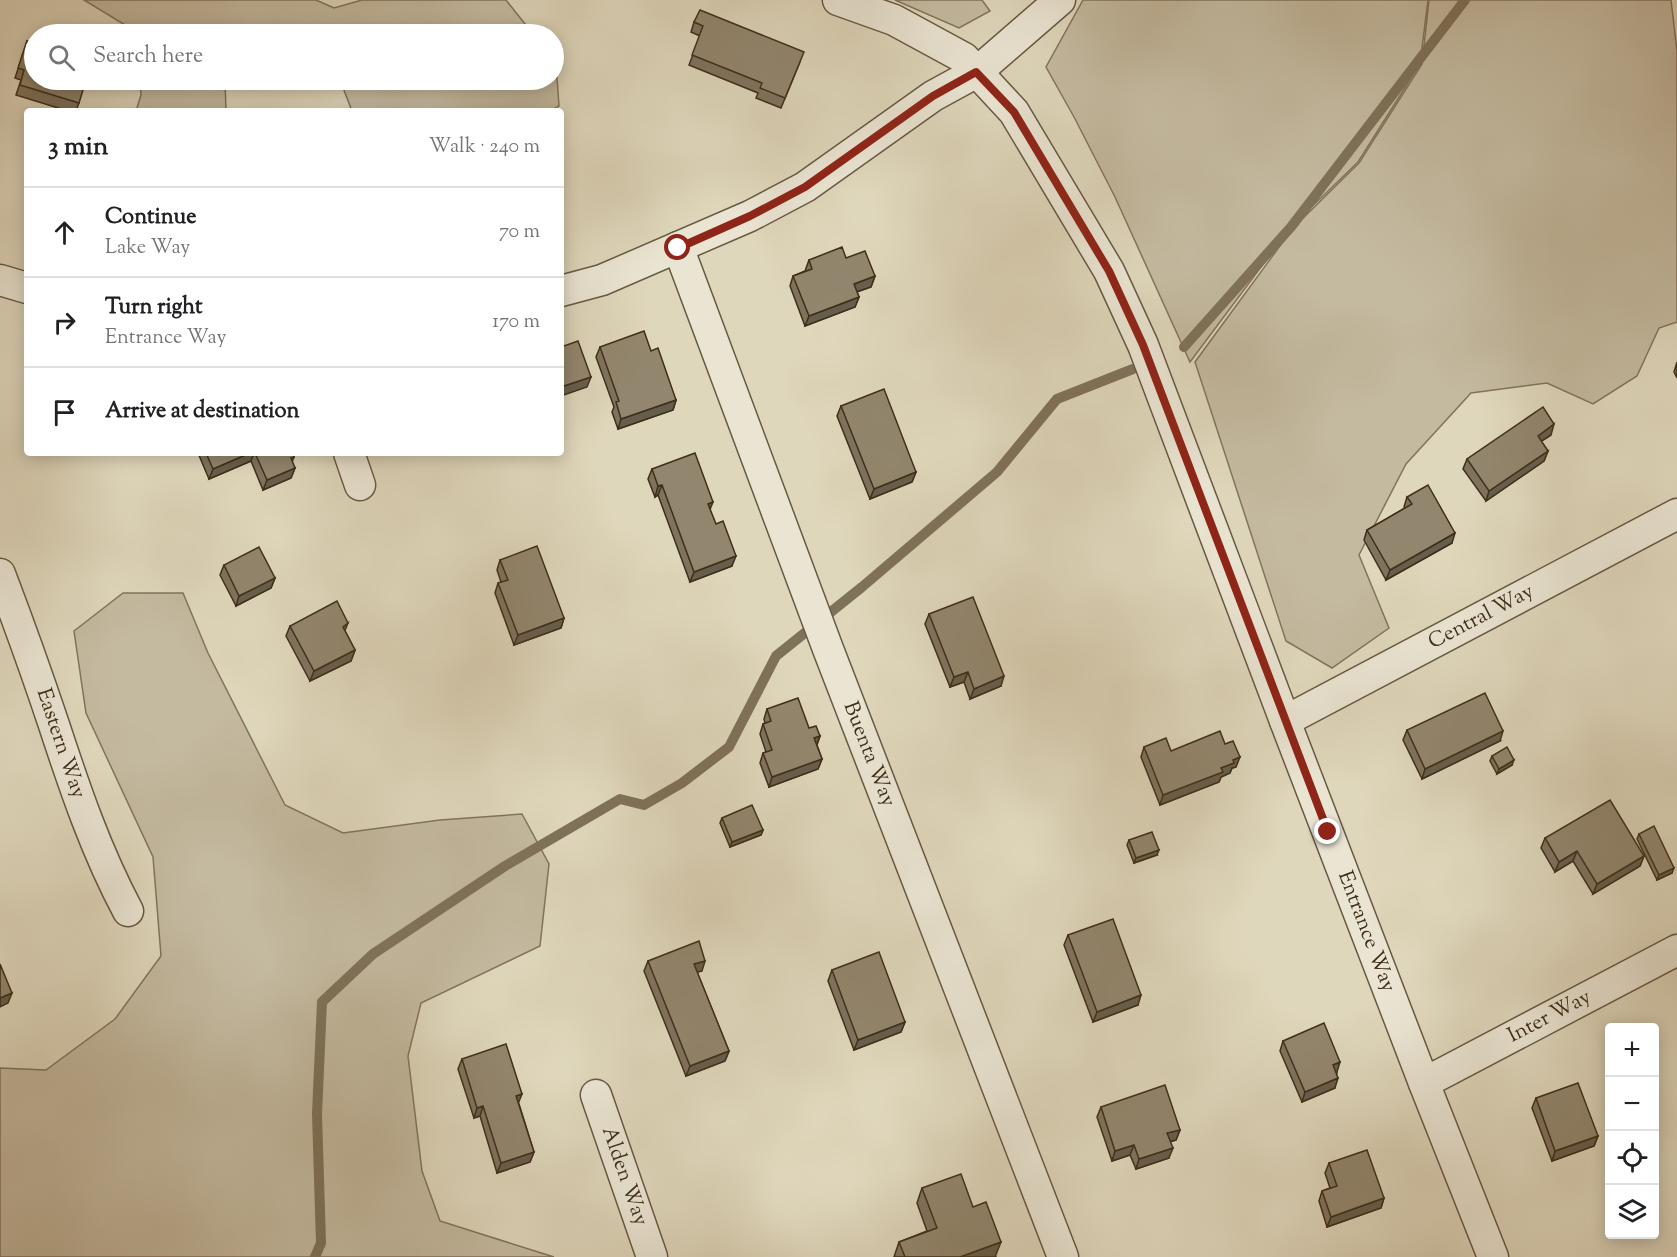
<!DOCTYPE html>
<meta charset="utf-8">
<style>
body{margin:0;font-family:"Sorts Mill Goudy",serif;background:#f6f6f6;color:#202124}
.controls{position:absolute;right:18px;bottom:18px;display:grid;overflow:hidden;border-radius:6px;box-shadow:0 3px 15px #0003}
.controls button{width:54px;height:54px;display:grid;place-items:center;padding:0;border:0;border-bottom:2px solid #e0e0e0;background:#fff;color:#202124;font:30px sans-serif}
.stop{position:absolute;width:18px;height:18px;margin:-14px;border:4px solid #8f2418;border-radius:50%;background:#fff}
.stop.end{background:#8f2418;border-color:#fff;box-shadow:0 2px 6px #0008}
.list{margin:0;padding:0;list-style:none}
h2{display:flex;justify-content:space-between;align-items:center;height:78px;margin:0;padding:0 24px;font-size:26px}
h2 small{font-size:20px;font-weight:400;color:#757577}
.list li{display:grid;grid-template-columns:39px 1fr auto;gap:18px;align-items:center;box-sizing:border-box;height:90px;padding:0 24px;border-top:2px solid #e0e0e0}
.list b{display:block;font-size:22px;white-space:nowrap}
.list p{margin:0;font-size:20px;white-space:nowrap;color:#757577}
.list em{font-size:20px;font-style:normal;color:#757577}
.icon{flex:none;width:33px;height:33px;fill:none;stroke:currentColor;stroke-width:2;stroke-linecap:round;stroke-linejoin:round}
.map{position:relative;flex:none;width:1677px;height:1257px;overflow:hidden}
.search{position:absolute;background:#fff;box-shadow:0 3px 15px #0003;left:24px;top:24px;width:540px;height:66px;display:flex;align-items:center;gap:15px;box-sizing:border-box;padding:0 21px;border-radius:33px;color:#757577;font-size:22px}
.panel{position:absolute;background:#fff;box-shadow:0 3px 15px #0003;left:24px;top:108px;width:540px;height:348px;border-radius:6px}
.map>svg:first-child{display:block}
.green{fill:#c4baa0;stroke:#82745c;stroke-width:1.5}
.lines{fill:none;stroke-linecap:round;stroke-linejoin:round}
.stream{stroke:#7f725a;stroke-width:10}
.minor-casing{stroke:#675942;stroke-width:33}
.minor{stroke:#eae5d3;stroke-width:30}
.wall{fill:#7e735f;stroke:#3f2f19;stroke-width:1.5}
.shaded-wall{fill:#665e4d;stroke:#3f2f19;stroke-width:1.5}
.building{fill:#92866e;stroke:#3f2f19;stroke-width:1.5}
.route{stroke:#8f2418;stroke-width:8}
.labels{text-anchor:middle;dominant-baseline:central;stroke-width:5;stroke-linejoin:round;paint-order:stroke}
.street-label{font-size:21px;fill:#3f2f19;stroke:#eae5d3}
</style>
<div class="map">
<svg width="1677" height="1257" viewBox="0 0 1677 1257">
<rect width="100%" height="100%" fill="#dfd7bc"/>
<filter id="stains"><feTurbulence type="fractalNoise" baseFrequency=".00333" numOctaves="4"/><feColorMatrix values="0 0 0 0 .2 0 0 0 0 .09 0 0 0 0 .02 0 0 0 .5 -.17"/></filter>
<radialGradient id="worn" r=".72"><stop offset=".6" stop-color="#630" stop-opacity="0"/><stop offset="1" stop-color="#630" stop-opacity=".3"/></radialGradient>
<g class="green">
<path d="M84,0H316L334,8L362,0H506L533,34H136L135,31Z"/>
<path d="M895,0H982L990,11L959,28Z"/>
<path d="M1083,0H1428L1420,64L1358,162L1291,227L1190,362L1115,197L1074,117L1046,67Z"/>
<path d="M1429,0H1671L1677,51V322L1659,328L1637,376L1593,404L1547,383L1471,393L1406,464L1359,555L1389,628L1332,668L1286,641L1195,362L1293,228L1359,163L1422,64Z"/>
<path d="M554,60L556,64L559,106L550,111H352L340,80H554Z"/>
<path d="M140,80H225L226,111H136L141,95Z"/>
<path d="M123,593H183L208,653L285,805L343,833L440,820L522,814L549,864L540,946L421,1003L408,1056L422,1171L440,1221L554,1257H0V1068L46,1070L115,1019L161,956L153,857L86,713L74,631Z"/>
</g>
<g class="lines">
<g class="stream">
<path d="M1184,347L1291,227L1465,0"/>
<path d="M315,1257L321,1243L317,1114L322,1002L373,954L505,866L620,799L644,805L682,783L729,747L776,656L862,587L997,472L1057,399L1133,369"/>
</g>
<g class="minor-casing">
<g id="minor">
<path id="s1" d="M838,0L894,20L964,58L1014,112L1109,271L1143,345L1285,721L1424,1083L1493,1257"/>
<path id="s2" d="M678,247L828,649L1063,1257"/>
<path d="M0,280L27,288"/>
<path d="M561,291L602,280L750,216L805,187L933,96L977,72L1060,0"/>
<path d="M349,453L360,485"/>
<path id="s3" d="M0,574C19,624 37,674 54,725C75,789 96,851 128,911"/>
<path id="s4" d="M1285,721L1677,514"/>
<path id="s5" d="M1424,1083L1677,950"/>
<path id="s6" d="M596,1095L652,1257"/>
</g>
</g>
<use href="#minor" class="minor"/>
</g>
<g class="wall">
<path d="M694,22L800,62L781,108L756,98L758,93L689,65L700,36L691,32Z"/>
<path d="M27,41L79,103L76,111H68L16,95L21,80L15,78Z"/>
<path d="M809,260L875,276L871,287L857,292L859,297L855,307L805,326L790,286L793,276L805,271Z"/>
<path d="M600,347L651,351L676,400L673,410L618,429L612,412L614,407L596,357Z"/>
<path d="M1677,362V378L1674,372Z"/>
<path d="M841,406L916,472L912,482L870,499L837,416Z"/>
<path d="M1551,435L1541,441L1548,451L1544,461L1486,501L1463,469L1467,459Z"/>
<path d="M198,453H292L294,457L292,462L295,468L291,478L263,490L251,461L209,479Z"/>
<path d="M652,469L710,510L732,566L690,582L658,495L655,497L648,479Z"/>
<path d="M1407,497L1452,543L1386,580L1364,540L1367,530L1405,508L1404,507Z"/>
<path d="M500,560L564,618L561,628L514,645L495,593L498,583L501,582L497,570Z"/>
<path d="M224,565L275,578L271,588L236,606L220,575Z"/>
<path d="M929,614L1001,686L970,699L964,682L950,687L925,624Z"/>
<path d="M290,626L345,631L355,650L351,661L310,681L286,636Z"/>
<path d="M767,709L809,728L820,736L817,745L822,759L818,769L769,787L760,763L763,753L766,752L760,734L763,724L765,723L764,719Z"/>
<path d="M1407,730L1500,741L1422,779L1403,740Z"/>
<path d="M1144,747L1171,751L1236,767L1232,768L1230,773L1221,777L1219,782L1160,805L1141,757Z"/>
<path d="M1492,756L1512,765L1497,774L1490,761Z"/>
<path d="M722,818L763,830L761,835L730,847L720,823Z"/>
<path d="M1639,834L1672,873L1657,880L1637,839Z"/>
<path d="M1545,838L1644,856L1640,866L1593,894L1573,861L1555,872L1541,848Z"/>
<path d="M1129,840L1157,855L1134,863L1127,845Z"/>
<path d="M1068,935L1138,1005L1093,1022L1064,945Z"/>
<path d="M648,961L702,971L697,972L729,1051L725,1061L686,1076L644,971Z"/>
<path d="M832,970L905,1022L901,1032L854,1050L828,981Z"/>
<path d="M1283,1041L1337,1072L1335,1088L1302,1102L1280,1051Z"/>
<path d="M462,1059L519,1104L534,1152L530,1162L497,1173L480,1116L474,1118L458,1069Z"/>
<path d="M1536,1098L1598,1136L1594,1146L1552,1161L1532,1108Z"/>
<path d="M1101,1107L1180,1130L1176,1140L1170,1142L1169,1158L1136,1169L1130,1155L1112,1161L1097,1117Z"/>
<path d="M1329,1163L1384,1198L1381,1208L1327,1227L1319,1201L1322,1191L1330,1188L1325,1173Z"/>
<path d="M922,1188L973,1207L996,1257H894L899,1242L927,1231L917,1203Z"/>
</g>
<g class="shaded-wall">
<path d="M875,276L871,287L850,294L854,284Z"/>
<path d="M859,297L855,307L805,326L809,316Z"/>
<path d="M591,377L587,387L561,396V387Z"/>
<path d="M676,400L673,410L618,429L621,419Z"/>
<path d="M1554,424L1551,435L1534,446L1538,436Z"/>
<path d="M1548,451L1544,461L1486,501L1489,491Z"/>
<path d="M250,453H254L251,461L209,479L213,469Z"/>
<path d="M295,468L291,478L263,490L267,480Z"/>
<path d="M916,472L912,482L870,499L874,489Z"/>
<path d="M662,485L658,495L655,497L658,486Z"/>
<path d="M713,502L709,512L708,504Z"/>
<path d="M1455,533L1452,543L1386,580L1390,570Z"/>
<path d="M736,556L732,566L690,582L694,572Z"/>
<path d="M275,578L271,588L236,606L239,596Z"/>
<path d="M564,618L561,628L514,645L518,635Z"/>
<path d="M348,623L344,633L343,627Z"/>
<path d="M355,650L351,661L310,681L314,671Z"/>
<path d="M968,672L964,682L950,687L954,677Z"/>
<path d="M1004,676L1001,686L970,699L974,689Z"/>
<path d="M1503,731L1500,741L1422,779L1425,769Z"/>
<path d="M820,736L816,746L814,738Z"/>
<path d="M1240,757L1236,767L1232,768L1230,773L1221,777L1219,782L1160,805L1163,795L1221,768L1233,760Z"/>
<path d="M822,759L818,769L769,787L772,777Z"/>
<path d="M1514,760L1512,765L1497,774L1499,769Z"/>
<path d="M763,830L761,835L730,847L732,842Z"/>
<path d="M1159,850L1157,855L1134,863L1136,858Z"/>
<path d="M1577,851L1573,861L1555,872L1559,862Z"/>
<path d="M1644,856L1640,866L1593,894L1597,884Z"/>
<path d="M1674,868L1672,873L1657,880L1659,875Z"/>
<path d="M705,961L702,971L690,974L694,964Z"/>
<path d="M12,993L8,1003L0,1007V998Z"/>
<path d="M1141,995L1138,1005L1093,1022L1097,1012Z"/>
<path d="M905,1022L901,1032L854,1050L858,1040Z"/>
<path d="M729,1051L725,1061L686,1076L690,1066Z"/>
<path d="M1340,1062L1337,1072L1329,1075L1333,1065Z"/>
<path d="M1338,1078L1335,1088L1302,1102L1305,1092Z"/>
<path d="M522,1094L518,1104L516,1096Z"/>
<path d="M483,1106L480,1116L474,1118L477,1108Z"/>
<path d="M1180,1130L1176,1140L1164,1143L1167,1133Z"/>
<path d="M1598,1136L1594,1146L1552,1161L1555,1151Z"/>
<path d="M1134,1145L1130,1155L1112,1161L1115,1151Z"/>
<path d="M1173,1148L1169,1158L1136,1169L1139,1159Z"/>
<path d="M534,1152L530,1162L497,1173L501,1163Z"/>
<path d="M1384,1198L1381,1208L1327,1227L1331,1217Z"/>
<path d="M1001,1242L995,1257H960Z"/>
</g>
<g class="building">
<path d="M700,10L804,52L785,98L760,88L762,83L692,55L703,26L694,22Z"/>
<path d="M27,41L34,43V80H86L79,103L20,85L24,70L18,68Z"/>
<path d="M842,247L846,258L865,251L875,276L854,284L859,297L809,316L793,276L812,269L809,260Z"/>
<path d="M644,331L651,351L658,348L676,400L621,419L616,402L619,401L600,347Z"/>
<path d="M578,341L591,377L561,387V347Z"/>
<path d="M884,389L916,472L874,489L841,406Z"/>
<path d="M1543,407L1554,424L1538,436L1548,451L1489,491L1467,459Z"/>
<path d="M206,453H250L213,469Z"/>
<path d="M255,453H292L294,457L291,458L295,468L267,480Z"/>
<path d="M695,453L713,502L708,504L716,524L723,521L736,556L694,572L662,485L658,486L652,469Z"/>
<path d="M1428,485L1455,533L1390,570L1367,530L1412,504L1407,497Z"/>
<path d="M537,546L564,618L518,635L498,583L508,580L500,560Z"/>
<path d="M259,547L275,578L239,596L224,565Z"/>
<path d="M973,597L1004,676L974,689L968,672L954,677L929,614Z"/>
<path d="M337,601L348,623L343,627L355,650L314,671L290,626Z"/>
<path d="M1485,693L1503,731L1425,769L1407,730Z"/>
<path d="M798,698L809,728L816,726L820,736L814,738L822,759L772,777L763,753L772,750L763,724L771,721L767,709Z"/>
<path d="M1220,731L1225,744L1233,741L1240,757L1233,760L1234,763L1221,768L1223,772L1163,795L1144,747L1166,738L1171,751Z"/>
<path d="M1507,747L1514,760L1499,769L1492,756Z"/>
<path d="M1610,800L1644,856L1597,884L1577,851L1559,862L1545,838Z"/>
<path d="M752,805L763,830L732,842L722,818Z"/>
<path d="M1654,826L1674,868L1659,875L1639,834Z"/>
<path d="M1152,832L1159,850L1136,858L1129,840Z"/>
<path d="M1113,919L1141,995L1097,1012L1068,935Z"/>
<path d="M699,941L705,961L694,964L729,1051L690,1066L648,961Z"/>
<path d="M879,952L905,1022L858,1040L832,970Z"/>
<path d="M0,964L12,993L0,998Z"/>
<path d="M1324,1023L1340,1062L1333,1065L1338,1078L1305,1092L1283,1041Z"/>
<path d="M506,1044L522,1094L516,1096L534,1152L501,1163L483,1106L477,1108L462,1059Z"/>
<path d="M1578,1083L1598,1136L1555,1151L1536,1098Z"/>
<path d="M1165,1085L1180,1130L1167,1133L1173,1148L1139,1159L1134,1145L1115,1151L1101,1107Z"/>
<path d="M1367,1150L1384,1198L1331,1217L1322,1191L1337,1186L1329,1163Z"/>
<path d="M961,1174L973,1207L986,1202L1001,1242L960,1257H905L899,1242L937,1228L922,1188Z"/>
</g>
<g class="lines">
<path class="route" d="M678,248L750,216L805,187L933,96L976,72L1014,112L1109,271L1143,345L1328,832"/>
</g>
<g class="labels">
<g class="street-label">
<text stroke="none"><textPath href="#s4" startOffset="222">Central Way</textPath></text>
<text stroke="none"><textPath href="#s3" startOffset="180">Eastern Way</textPath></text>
<text stroke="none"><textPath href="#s2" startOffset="542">Buenta Way</textPath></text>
<text stroke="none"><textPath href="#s1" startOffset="1107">Entrance Way</textPath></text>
<text stroke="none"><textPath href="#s5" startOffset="142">Inter Way</textPath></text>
<text stroke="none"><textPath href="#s6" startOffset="86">Alden Way</textPath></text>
</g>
</g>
<rect width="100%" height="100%" filter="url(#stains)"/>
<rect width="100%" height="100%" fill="url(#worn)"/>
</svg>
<div class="controls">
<button>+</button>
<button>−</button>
<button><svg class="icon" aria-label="locate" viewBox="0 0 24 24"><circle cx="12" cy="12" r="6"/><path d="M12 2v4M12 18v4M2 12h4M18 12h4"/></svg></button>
<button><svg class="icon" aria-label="layers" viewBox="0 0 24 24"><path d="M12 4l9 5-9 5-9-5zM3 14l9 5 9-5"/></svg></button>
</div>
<div class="stop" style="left:678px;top:248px"></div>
<div class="stop end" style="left:1328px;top:832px"></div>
<div class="search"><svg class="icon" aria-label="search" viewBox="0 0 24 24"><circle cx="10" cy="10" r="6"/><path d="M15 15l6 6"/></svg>Search here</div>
<section class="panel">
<h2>3 min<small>Walk · 240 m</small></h2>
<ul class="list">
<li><svg class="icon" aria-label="ahead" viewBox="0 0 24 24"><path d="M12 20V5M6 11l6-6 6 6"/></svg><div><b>Continue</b><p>Lake Way</p></div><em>70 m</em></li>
<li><svg class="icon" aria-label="right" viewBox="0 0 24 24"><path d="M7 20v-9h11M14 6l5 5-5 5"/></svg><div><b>Turn right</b><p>Entrance Way</p></div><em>170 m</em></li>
<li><svg class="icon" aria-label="arrive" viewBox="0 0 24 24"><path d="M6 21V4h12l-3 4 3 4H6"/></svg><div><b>Arrive at destination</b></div></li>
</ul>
</section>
</div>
